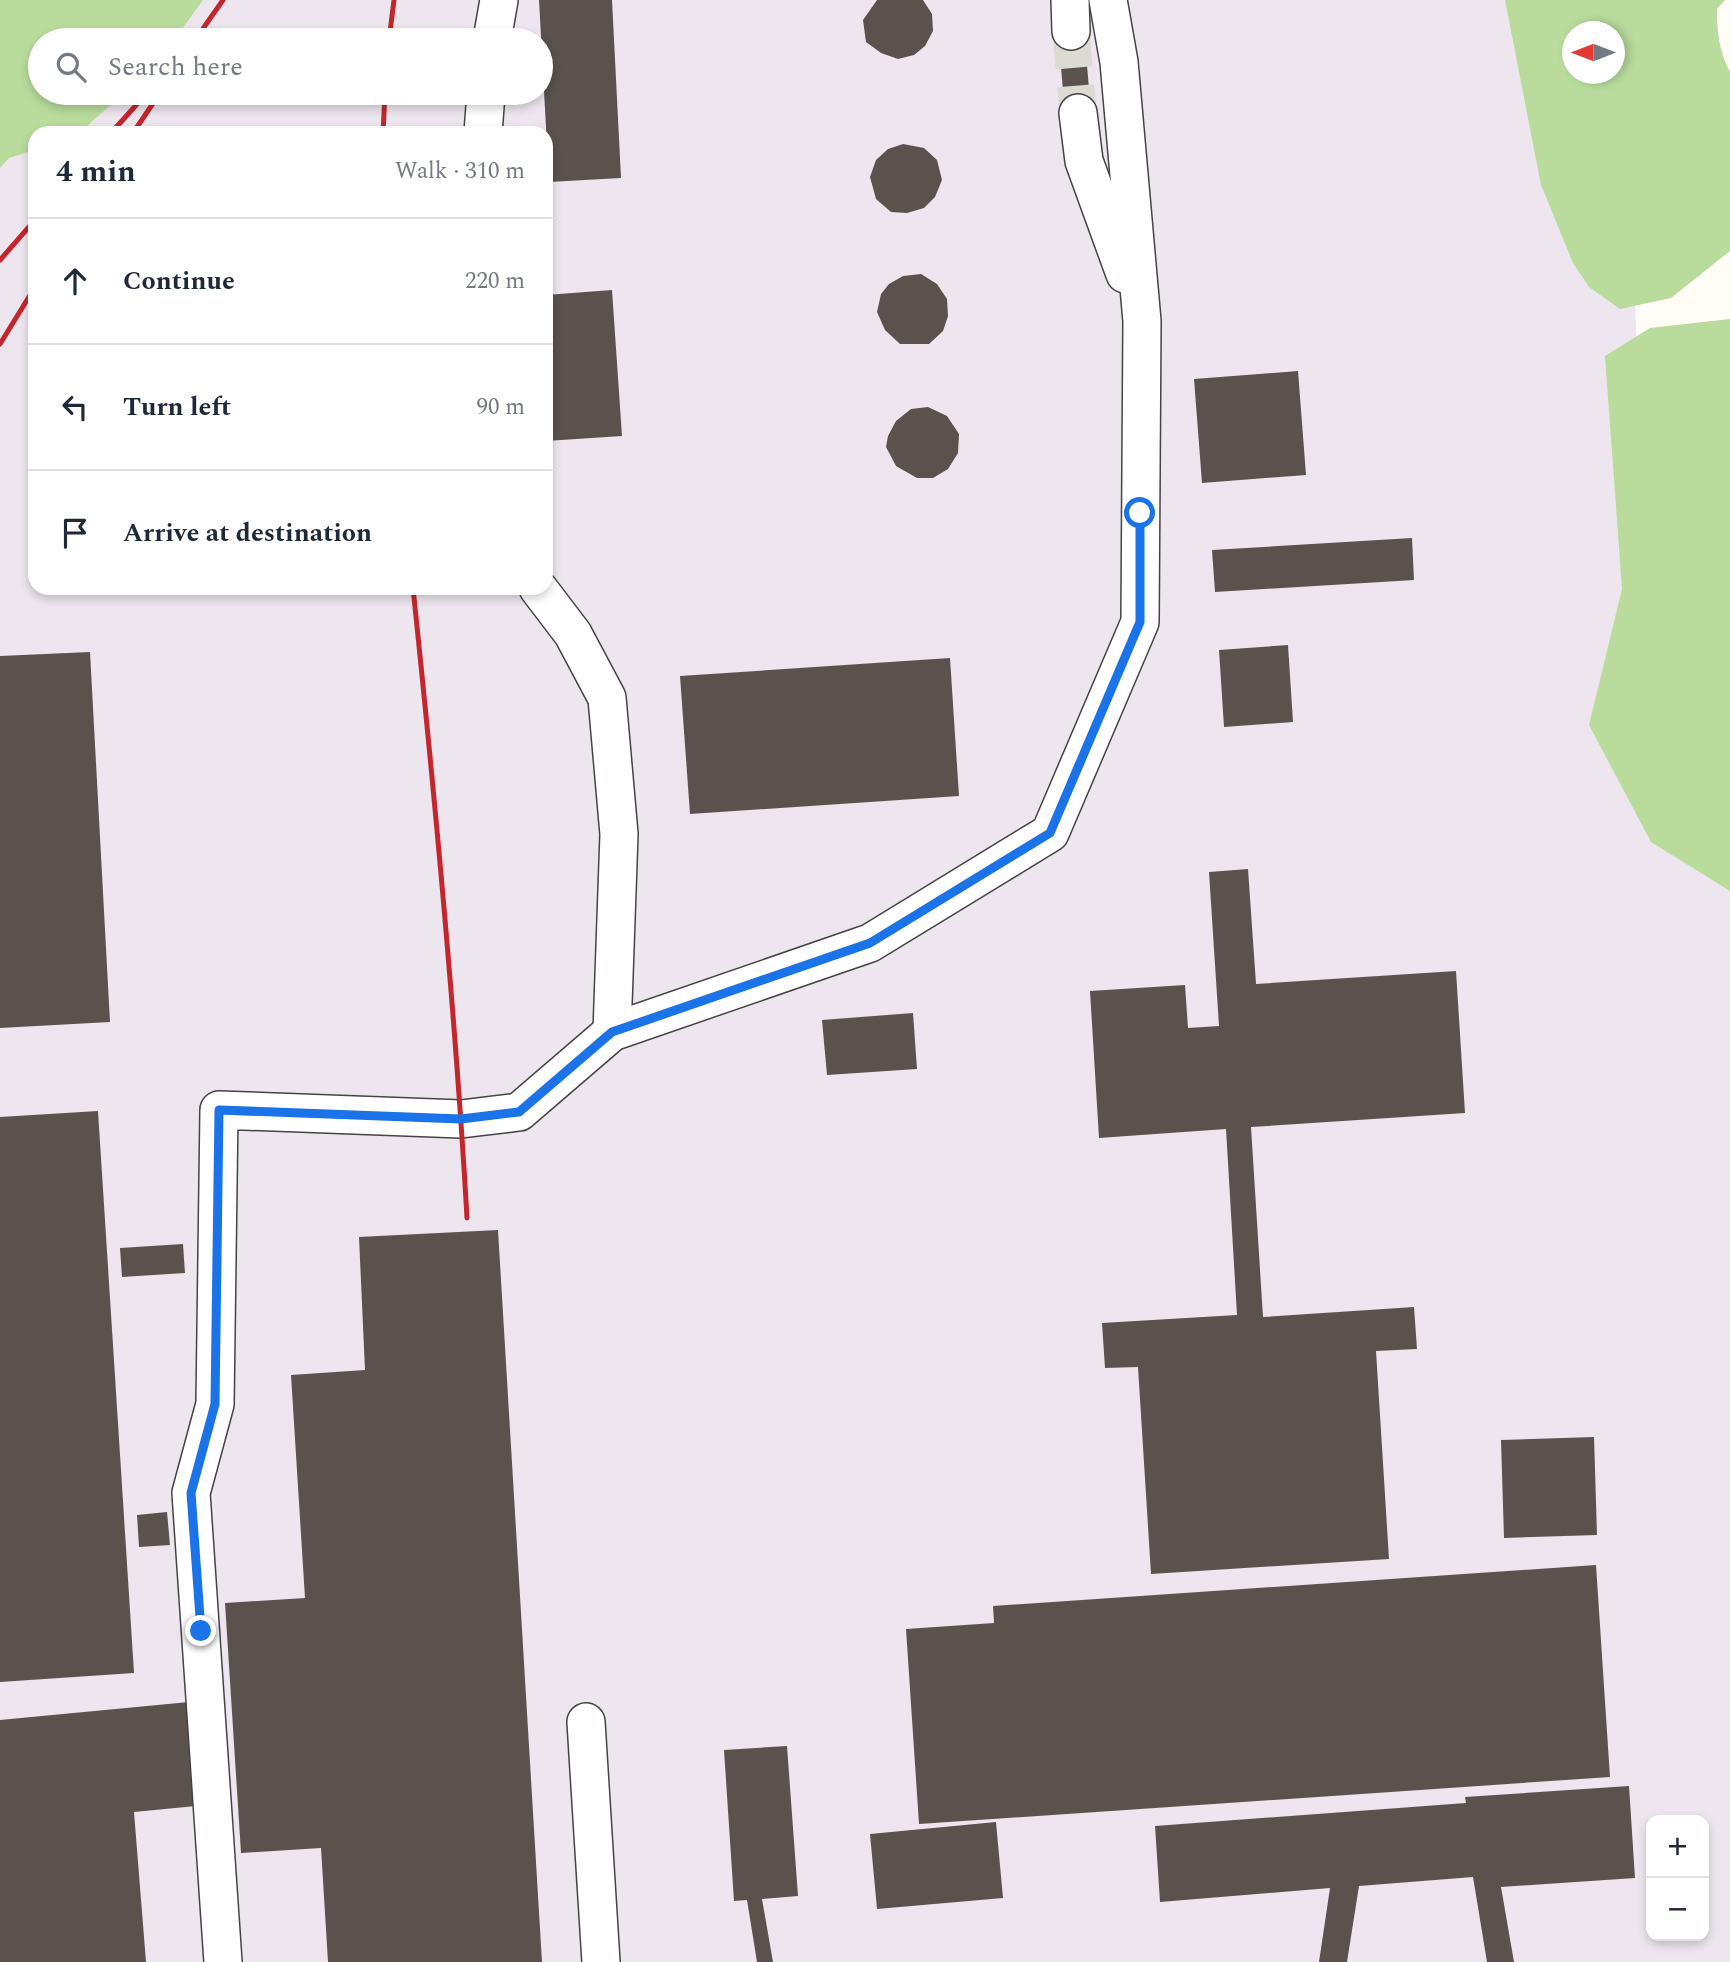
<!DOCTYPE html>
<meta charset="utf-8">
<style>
body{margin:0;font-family:Spectral,serif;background:#f2f2f3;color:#1f2937}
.controls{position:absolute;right:21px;bottom:21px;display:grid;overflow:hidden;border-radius:14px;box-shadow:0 4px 10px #0003}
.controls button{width:63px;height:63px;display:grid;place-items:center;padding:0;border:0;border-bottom:2px solid #e0e1e3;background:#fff;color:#1f2937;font:35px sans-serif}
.compass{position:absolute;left:1562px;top:21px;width:63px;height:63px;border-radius:50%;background:#fff;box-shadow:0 4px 10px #0003;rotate:270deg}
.stop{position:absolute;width:21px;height:21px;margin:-16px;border:5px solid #1a73e8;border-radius:50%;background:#fff}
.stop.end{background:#1a73e8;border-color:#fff;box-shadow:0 2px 7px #0008}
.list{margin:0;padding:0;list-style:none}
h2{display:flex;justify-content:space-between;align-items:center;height:91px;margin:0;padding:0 28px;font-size:30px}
h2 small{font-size:23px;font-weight:400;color:#747a83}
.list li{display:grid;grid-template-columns:46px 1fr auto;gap:21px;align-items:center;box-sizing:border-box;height:126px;padding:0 28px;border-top:2px solid #e0e1e3}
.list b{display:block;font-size:26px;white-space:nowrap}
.list em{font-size:23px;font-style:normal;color:#747a83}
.icon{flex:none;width:38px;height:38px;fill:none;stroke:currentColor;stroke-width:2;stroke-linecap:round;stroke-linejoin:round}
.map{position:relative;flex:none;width:1730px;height:1962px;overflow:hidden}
.search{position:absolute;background:#fff;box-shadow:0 4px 10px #0003;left:28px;top:28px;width:525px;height:77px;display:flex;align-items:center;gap:18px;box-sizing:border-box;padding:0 24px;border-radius:38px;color:#747a83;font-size:26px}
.panel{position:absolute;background:#fff;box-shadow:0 4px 10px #0003;left:28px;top:126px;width:525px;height:469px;border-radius:21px}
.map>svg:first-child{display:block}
.industrial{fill:#eee6ef;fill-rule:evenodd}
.forest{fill:#b9dc9c;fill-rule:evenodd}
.building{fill:#5a524d}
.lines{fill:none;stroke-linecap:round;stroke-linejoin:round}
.minor-tunnel{stroke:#dbdad3;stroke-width:37;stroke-dasharray:37 18;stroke-linecap:butt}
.minor-casing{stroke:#444;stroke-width:40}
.minor{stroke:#fff;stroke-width:37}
.rail{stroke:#c4262e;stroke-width:5}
.route{stroke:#1a73e8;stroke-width:9}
</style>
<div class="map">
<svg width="1730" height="1962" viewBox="0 0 1730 1962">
<rect width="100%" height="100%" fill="#fffdf5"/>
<path class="industrial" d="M0,0H1623L1650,679L1730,782V1962H0ZM1572,32H1614V74H1572ZM40,40H541V93H40ZM35,133H546V588H35ZM1651,1820H1704V1936H1651Z"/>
<g class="forest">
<path d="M0,0H203L174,40H40V93H124L79,133H35V150L9,158L0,168Z"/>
<path d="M1505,0H1725L1717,9C1717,32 1719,52 1730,72V251L1671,298L1620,309L1589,287L1573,263L1541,185ZM1572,32H1614V74H1572Z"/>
<path d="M1730,319V891L1651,842L1589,725L1622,589L1605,356L1650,328Z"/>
</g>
<g class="building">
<path d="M539,0H612L621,178L549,182Z"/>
<path d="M877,0H923L932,14L933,31L925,46L914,55L898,59L881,53L866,42L863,20Z"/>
<path d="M1084,30L1091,112L1065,114L1058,32Z"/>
<path d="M903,144L924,148L937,160L942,180L935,197L924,208L907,213L891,212L876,199L870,177L876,160L888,149Z"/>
<path d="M921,274L937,284L947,299L948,316L943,331L929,344H900L885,330L877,312L881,294L889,284L903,276Z"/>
<path d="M612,290L622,436L546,441V295Z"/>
<path d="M1298,371L1306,475L1202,483L1194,379Z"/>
<path d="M928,407L947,416L959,434L958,453L948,469L933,478H917L896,466L886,447L888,436L896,421L911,409Z"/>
<path d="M1412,538L1414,580L1215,592L1212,550Z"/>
<path d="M1288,645L1293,722L1224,727L1219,650Z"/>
<path d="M90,652L110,1022L0,1028V656Z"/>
<path d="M950,658L959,796L690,814L680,676Z"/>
<path d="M1248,869L1256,984L1456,971L1465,1113L1251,1127L1263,1317L1414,1307L1417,1349L1376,1351L1389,1559L1151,1574L1138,1367L1105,1368L1102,1323L1237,1315L1226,1129L1099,1138L1090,991L1185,985L1188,1028L1219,1026L1209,872Z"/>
<path d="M913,1013L917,1069L827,1075L822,1020Z"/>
<path d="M98,1111L134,1673L0,1682V1117Z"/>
<path d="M498,1230L542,1962H328L321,1848L241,1853L225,1603L305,1598L291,1375L365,1370L359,1237Z"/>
<path d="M183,1244L185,1273L122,1277L120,1248Z"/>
<path d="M1594,1437L1597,1535L1504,1538L1501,1440Z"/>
<path d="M167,1512L170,1545L139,1547L137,1515Z"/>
<path d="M1596,1565L1610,1777L919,1824L906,1629L994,1623L993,1606Z"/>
<path d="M189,1702L196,1806L134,1812L146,1962H0V1720Z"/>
<path d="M787,1746L798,1896L762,1899L773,1962H757L747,1900L734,1901L724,1750Z"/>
<path d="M1629,1786L1635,1878L1501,1887L1514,1962H1487L1473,1877L1359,1886L1347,1962H1319L1330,1888L1160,1902L1155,1826L1466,1803L1465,1797Z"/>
<path d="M996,1822L1003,1898L877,1909L870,1834Z"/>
</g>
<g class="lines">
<path class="minor-tunnel" d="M1071,31L1078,113"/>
<g class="minor-casing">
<g id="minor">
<path d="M1070,0L1071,31"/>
<path d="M492,40L499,0"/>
<path d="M1078,113L1084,161L1125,274"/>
<path d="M483,133L486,93"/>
<path d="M538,588L573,634L607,698L619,834L612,1032"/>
<path d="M586,1722L601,1962"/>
<path d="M223,1962L191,1493L215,1404L219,1110L461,1119L519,1112L612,1032L870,943L1050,833L1140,622L1142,321L1119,62L1108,0"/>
</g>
</g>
<use href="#minor" class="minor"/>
<g class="rail">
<path d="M195,40L223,0"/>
<path d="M389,40L394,0"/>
<path d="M111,133L147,93"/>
<path d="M133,133L160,93"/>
<path d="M383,133L385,93"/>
<path d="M0,260L35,220"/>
<path d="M0,344L35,287"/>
<path d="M413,588C435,798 455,1008 467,1218"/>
</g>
</g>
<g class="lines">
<path class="route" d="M201,1631L191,1493L215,1404L219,1110L461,1119L519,1112L612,1032L870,943L1050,833L1140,622V513"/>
</g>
</svg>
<div class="controls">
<button>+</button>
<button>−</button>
</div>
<svg class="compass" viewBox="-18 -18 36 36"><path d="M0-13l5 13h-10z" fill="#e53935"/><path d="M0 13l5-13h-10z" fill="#747a83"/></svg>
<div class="stop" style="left:1140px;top:513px"></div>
<div class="stop end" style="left:201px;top:1631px"></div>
<div class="search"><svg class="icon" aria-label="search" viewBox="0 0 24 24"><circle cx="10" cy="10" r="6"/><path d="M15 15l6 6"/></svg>Search here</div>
<section class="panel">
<h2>4 min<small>Walk · 310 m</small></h2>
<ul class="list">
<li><svg class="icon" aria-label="ahead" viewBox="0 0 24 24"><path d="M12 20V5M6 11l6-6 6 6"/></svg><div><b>Continue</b></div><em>220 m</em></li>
<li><svg class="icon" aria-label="left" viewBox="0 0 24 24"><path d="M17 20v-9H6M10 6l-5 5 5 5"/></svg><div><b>Turn left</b></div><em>90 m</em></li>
<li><svg class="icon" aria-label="arrive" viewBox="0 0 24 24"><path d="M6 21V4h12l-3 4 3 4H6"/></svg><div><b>Arrive at destination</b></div></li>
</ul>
</section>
</div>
